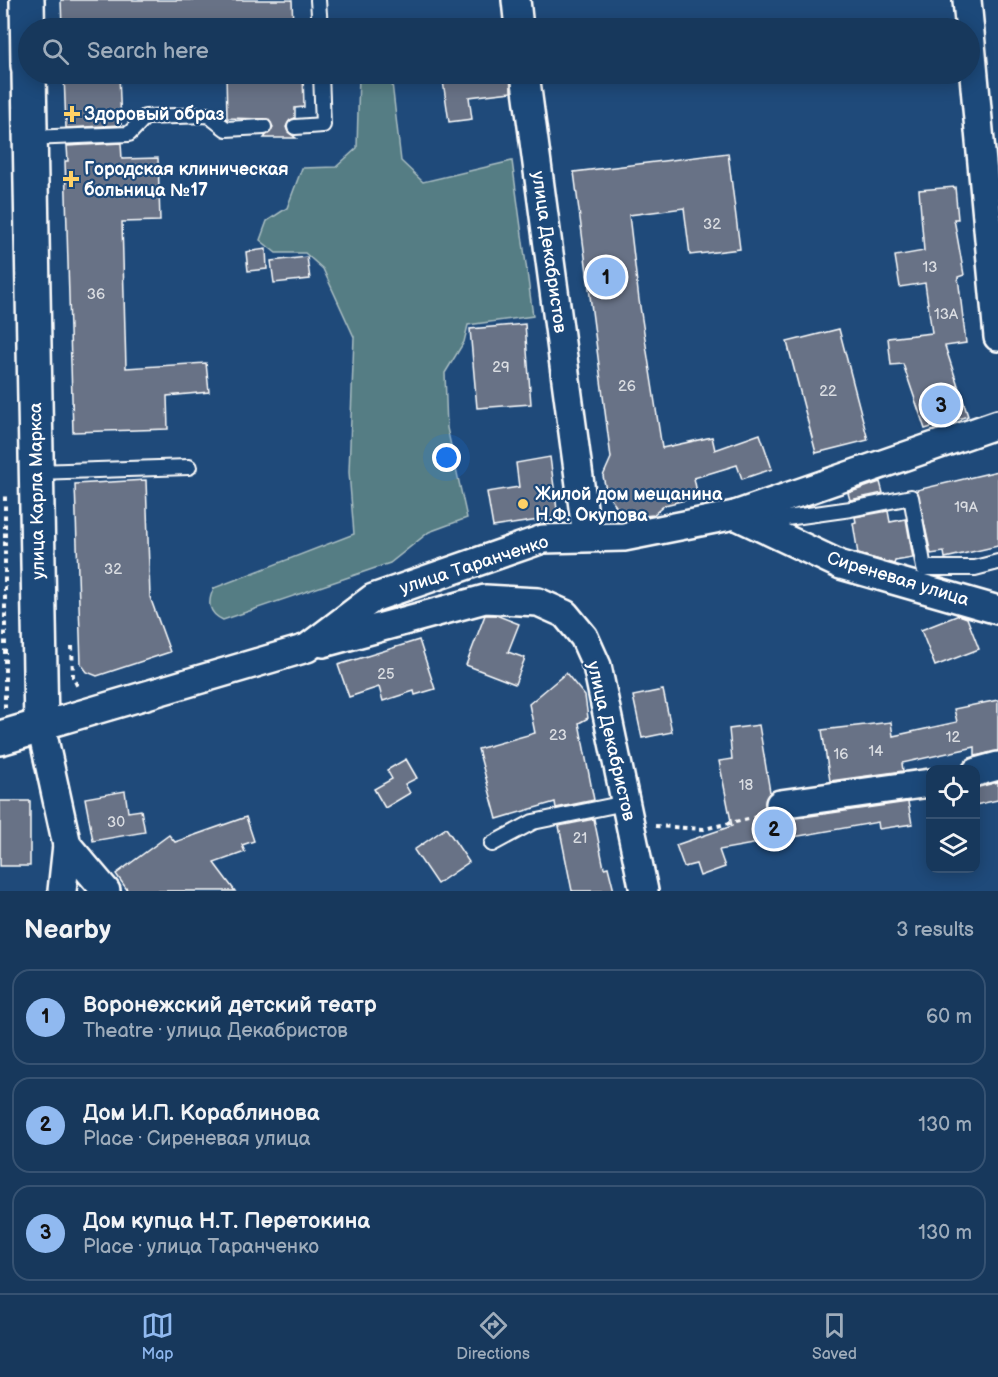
<!DOCTYPE html>
<meta charset="utf-8">
<style>
body{margin:0;font-family:"Balsamiq Sans",sans-serif;background:#203f62;color:#f1f3f6}
.controls{position:absolute;right:18px;bottom:18px;display:grid;overflow:hidden;border-radius:12px;box-shadow:0 3px 15px #0003}
.controls button{width:54px;height:54px;display:grid;place-items:center;padding:0;border:0;border-bottom:2px solid #365272;background:#17385c;color:#f1f3f6;font:30px sans-serif}
.you{position:absolute;left:447px;top:458px;width:21px;height:21px;margin:-15px;border:4px solid #fff;border-radius:50%;background:#1a73e8;box-shadow:0 0 0 9px #1a73e833}
.badge{display:grid;place-items:center;width:39px;height:39px;border-radius:50%;background:#90b9f0;color:#111;font-size:20px;font-weight:700}
.pin{position:absolute;translate:-50% -50%;border:3px solid #fff;box-shadow:0 2px 6px #0006}
.list{margin:0;padding:0;list-style:none}
h2{display:flex;justify-content:space-between;align-items:center;height:78px;margin:0;padding:0 24px;font-size:26px}
h2 small{font-size:20px;font-weight:400;color:#9eacbb}
.list li{display:grid;grid-template-columns:39px 1fr auto;gap:18px;align-items:center;box-sizing:border-box;height:96px;margin:0 12px 12px;padding:0 12px;border:2px solid #365272;border-radius:18px}
.list b{display:block;font-size:22px;white-space:nowrap}
.list p{margin:0;font-size:20px;white-space:nowrap;color:#9eacbb}
.list em{font-size:20px;font-style:normal;color:#9eacbb}
.icon{flex:none;width:33px;height:33px;fill:none;stroke:currentColor;stroke-width:2;stroke-linecap:round;stroke-linejoin:round}
.map{position:relative;flex:none;width:998px;height:891px;overflow:hidden}
.search{position:absolute;background:#17385c;box-shadow:0 3px 15px #0003;left:18px;right:18px;top:18px;height:66px;display:flex;align-items:center;gap:15px;box-sizing:border-box;padding:0 21px;border-radius:33px;color:#9eacbb;font-size:22px}
.sheet{height:402px;background:#17385c}
nav{display:flex;justify-content:space-around;align-items:center;box-sizing:border-box;height:84px;border-top:2px solid #365272;background:#17385c;font-size:16px;color:#9eacbb}
nav a{display:grid;justify-items:center;gap:3px}
nav .on{color:#90b9f0}
.map>svg:first-child{display:block}
.green{fill:#557d84;stroke:#aabec2;stroke-width:1.5}
.building{fill:#677286;stroke:#fff;stroke-width:1.5}
.lines{fill:none;stroke-linecap:round;stroke-linejoin:round}
.lane-casing{stroke:#fff;stroke-width:18}
.street-casing{stroke:#fff;stroke-width:32}
.secondary-casing{stroke:#fff;stroke-width:38}
.path{stroke:#fff;stroke-width:4;stroke-dasharray:4.5 4.5;stroke-linecap:butt}
.lane{stroke:#1f4a7a;stroke-width:14}
.street{stroke:#1f4a7a;stroke-width:27}
.secondary{stroke:#1f4a7a;stroke-width:33}
.poi-dot{fill:#ffd166;stroke:#1f4a7a;stroke-width:2}
.labels{text-anchor:middle;dominant-baseline:central;stroke-width:4.5;stroke-linejoin:round;paint-order:stroke}
.number-label{font-size:15px;fill:#d9dce1}
.poi-label{font-size:18px;font-weight:bold;fill:#fff;stroke:#1f4a7a;text-anchor:start}
.street-label{font-size:18px;fill:#fff;stroke:#1f4a7a}
</style>
<div class="map">
<svg width="998" height="891" viewBox="0 0 998 891">
<rect width="100%" height="100%" fill="#1f4a7a"/>
<filter id="ink" filterUnits="userSpaceOnUse"><feTurbulence type="fractalNoise" baseFrequency=".0167" numOctaves="2"/><feDisplacementMap in="SourceGraphic" scale="12" xChannelSelector="R" yChannelSelector="G"/><feConvolveMatrix kernelMatrix="1 2 1 2 8 2 1 2 1" color-interpolation-filters="sRGB"/></filter>
<g filter="url(#ink)">
<path class="green" d="M359,74H391L401,161L423,182L512,161L533,316L468,325L464,342L445,373L447,428L467,518L429,532L390,563L223,620C208,613 207,602 214,588L354,534L349,472L354,337L323,269L305,253H276L260,240L267,221L287,208L302,168L336,167L357,148Z"/>
<g class="building">
<path d="M61,0H292L293,28H62Z"/>
<path d="M64,74H119L121,125L66,128Z"/>
<path d="M226,74H303L304,107L295,108V118L290,120L286,127L288,132L296,138H264L273,127L268,119L227,118Z"/>
<path d="M442,74H510L511,92L469,97L472,119L449,122Z"/>
<path d="M121,143L122,159L158,158L160,221L122,222L126,368L206,363L209,392L167,396L168,429L73,432L65,161H68L67,146Z"/>
<path d="M728,153L740,249L690,255L684,208L629,215L639,300L662,448L712,437L715,450L760,434L772,469L742,479L737,465L694,478L698,497L665,505L653,515L635,517L618,509L607,494L603,476L611,458L574,172Z"/>
<path d="M955,187L958,219H954L964,275L958,277L966,343L945,346L968,416L925,429L903,364L891,365L888,338L932,333L925,283L900,287L895,256L924,251L919,190Z"/>
<path d="M266,249L267,269L248,271L246,252Z"/>
<path d="M307,257L310,279L274,283L271,261Z"/>
<path d="M525,324L531,404L477,408L470,329Z"/>
<path d="M839,329L868,440L816,453L787,342Z"/>
<path d="M550,457L558,517L493,527L487,492L519,487L516,463Z"/>
<path d="M998,471V546L945,558L944,552L931,554L917,490Z"/>
<path d="M146,480L150,597L170,652L97,676L87,672L81,664L75,484Z"/>
<path d="M880,482L883,493L850,500L848,493Z"/>
<path d="M888,511L890,522L906,519L913,558L895,561L894,564L858,554L853,523L856,522L855,517Z"/>
<path d="M485,615H496L519,624L508,652L525,658L515,684L466,665Z"/>
<path d="M959,615L967,618L979,649L935,666L921,630Z"/>
<path d="M419,640L435,689L415,695L414,691L383,701L379,687L349,697L338,665Z"/>
<path d="M566,673L585,696L588,718L579,723L594,800L556,808L555,802L497,819L478,749L535,733L529,704Z"/>
<path d="M663,690L672,732L642,738L633,696Z"/>
<path d="M998,700V751L975,756V747L902,763L903,771L830,781L822,730L891,722L893,736L957,722L954,709Z"/>
<path d="M759,725L770,792L765,807L774,818L782,820L908,802L912,824L879,829L878,822L719,850L725,867L700,876L696,864L684,867L676,845L732,826L719,761L732,759L729,729Z"/>
<path d="M406,759L417,778L405,784L410,793L385,808L374,789L392,779L387,770Z"/>
<path d="M998,782V800L975,805V787Z"/>
<path d="M125,791L128,812L141,810L145,832L93,841L85,798Z"/>
<rect x="0" y="801" width="30" height="65"/>
<path d="M246,817L254,841L242,845L245,852L214,863L235,891H128L116,874L169,835L175,842Z"/>
<path d="M594,819L604,868L608,867L614,891H572L559,826Z"/>
<path d="M446,828L469,862L437,884L414,850Z"/>
</g>
<g class="lines">
<g class="lane-casing">
<g id="lane">
<path d="M318,0L320,28"/>
<path d="M295,127L323,125L321,74"/>
<path d="M30,138L129,134L145,117L208,115L226,129L264,127"/>
<path d="M36,472L189,467"/>
<path d="M758,522L851,509L911,497L924,568H975L998,562"/>
<path d="M492,844L533,822L625,803"/>
</g>
</g>
<g class="street-casing">
<g id="street">
<path d="M516,0L519,28"/>
<path d="M967,0L998,337"/>
<path d="M525,74L587,537"/>
<path d="M735,515L841,565L998,610"/>
<path d="M323,643L485,599L538,602L565,614L584,637L597,666L644,891"/>
<path d="M976,772L998,766"/>
<path d="M780,804L930,783"/>
<path d="M62,891L67,845"/>
<path d="M106,891L67,845L41,726L307,648L373,598L543,539L624,537L735,515L998,424"/>
</g>
</g>
<g class="secondary-casing">
<g id="secondary">
<path d="M27,0L28,66"/>
<path d="M0,738L41,726L29,74"/>
</g>
</g>
<g class="path">
<path d="M72,646L73,677L78,687"/>
<path d="M5,708V494"/>
<path d="M655,826L704,829L757,817"/>
</g>
<use href="#lane" class="lane"/>
<use href="#street" class="street"/>
<use href="#secondary" class="secondary"/>
</g>
</g>
<g class="poi-dot">
<path d="M69 105h6v6h6v6h-6v6h-6v-6h-6v-6h6z"/>
<path d="M68 170h6v6h6v6h-6v6h-6v-6h-6v-6h6z"/>
<circle cx="523" cy="504" r="6"/>
</g>
<g class="labels">
<g class="number-label">
<text x="712" y="224">32</text>
<text x="930" y="267">13</text>
<text x="96" y="294">36</text>
<text x="946" y="314">13А</text>
<text x="501" y="367">29</text>
<text x="627" y="386">26</text>
<text x="828" y="391">22</text>
<text x="966" y="507">19А</text>
<text x="113" y="569">32</text>
<text x="386" y="674">25</text>
<text x="558" y="735">23</text>
<text x="953" y="737">12</text>
<text x="876" y="751">14</text>
<text x="841" y="754">16</text>
<text x="746" y="785">18</text>
<text x="116" y="822">30</text>
<text x="580" y="838">21</text>
</g>
<g class="poi-label">
<text x="84" y="114">Здоровый образ</text>
<text x="84" y="169">Городская клиническая<tspan x="84" dy="21">больница №17</tspan></text>
<text x="535" y="494">Жилой дом мещанина<tspan x="535" dy="21">Н.Ф. Окупова</tspan></text>
</g>
<g class="street-label">
<text transform="translate(549 252) rotate(82)">улица Декабристов</text>
<text transform="translate(37 491) rotate(-91)">улица Карла Маркса</text>
<text transform="translate(474 565) rotate(-18)">улица Таранченко</text>
<text transform="translate(898 579) rotate(17)">Сиреневая улица</text>
<text transform="translate(611 741) rotate(77)">улица Декабристов</text>
</g>
</g>
</svg>
<div class="controls">
<button><svg class="icon" aria-label="locate" viewBox="0 0 24 24"><circle cx="12" cy="12" r="6"/><path d="M12 2v4M12 18v4M2 12h4M18 12h4"/></svg></button>
<button><svg class="icon" aria-label="layers" viewBox="0 0 24 24"><path d="M12 4l9 5-9 5-9-5zM3 14l9 5 9-5"/></svg></button>
</div>
<div class="you"></div>
<div class="pin badge" style="left:606px;top:277px">1</div>
<div class="pin badge" style="left:774px;top:829px">2</div>
<div class="pin badge" style="left:941px;top:405px">3</div>
<div class="search"><svg class="icon" aria-label="search" viewBox="0 0 24 24"><circle cx="10" cy="10" r="6"/><path d="M15 15l6 6"/></svg>Search here</div>
</div>
<section class="sheet">
<h2>Nearby<small>3 results</small></h2>
<ul class="list">
<li><span class="badge">1</span><div><b>Воронежский детский театр</b><p>Theatre · улица Декабристов</p></div><em>60 m</em></li>
<li><span class="badge">2</span><div><b>Дом И.П. Кораблинова</b><p>Place · Сиреневая улица</p></div><em>130 m</em></li>
<li><span class="badge">3</span><div><b>Дом купца Н.Т. Перетокина</b><p>Place · улица Таранченко</p></div><em>130 m</em></li>
</ul>
</section>
<nav>
<a class="on"><svg class="icon" aria-label="map" viewBox="0 0 24 24"><path d="M3 6l6-2 6 2 6-2v14l-6 2-6-2-6 2zM9 4v14M15 6v14"/></svg>Map</a>
<a><svg class="icon" aria-label="directions" viewBox="0 0 24 24"><path d="M12 3l9 9-9 9-9-9zM9 14v-3h6M13 9l2 2-2 2"/></svg>Directions</a>
<a><svg class="icon" aria-label="saved" viewBox="0 0 24 24"><path d="M7 4h10v16l-5-4-5 4z"/></svg>Saved</a>
</nav>
